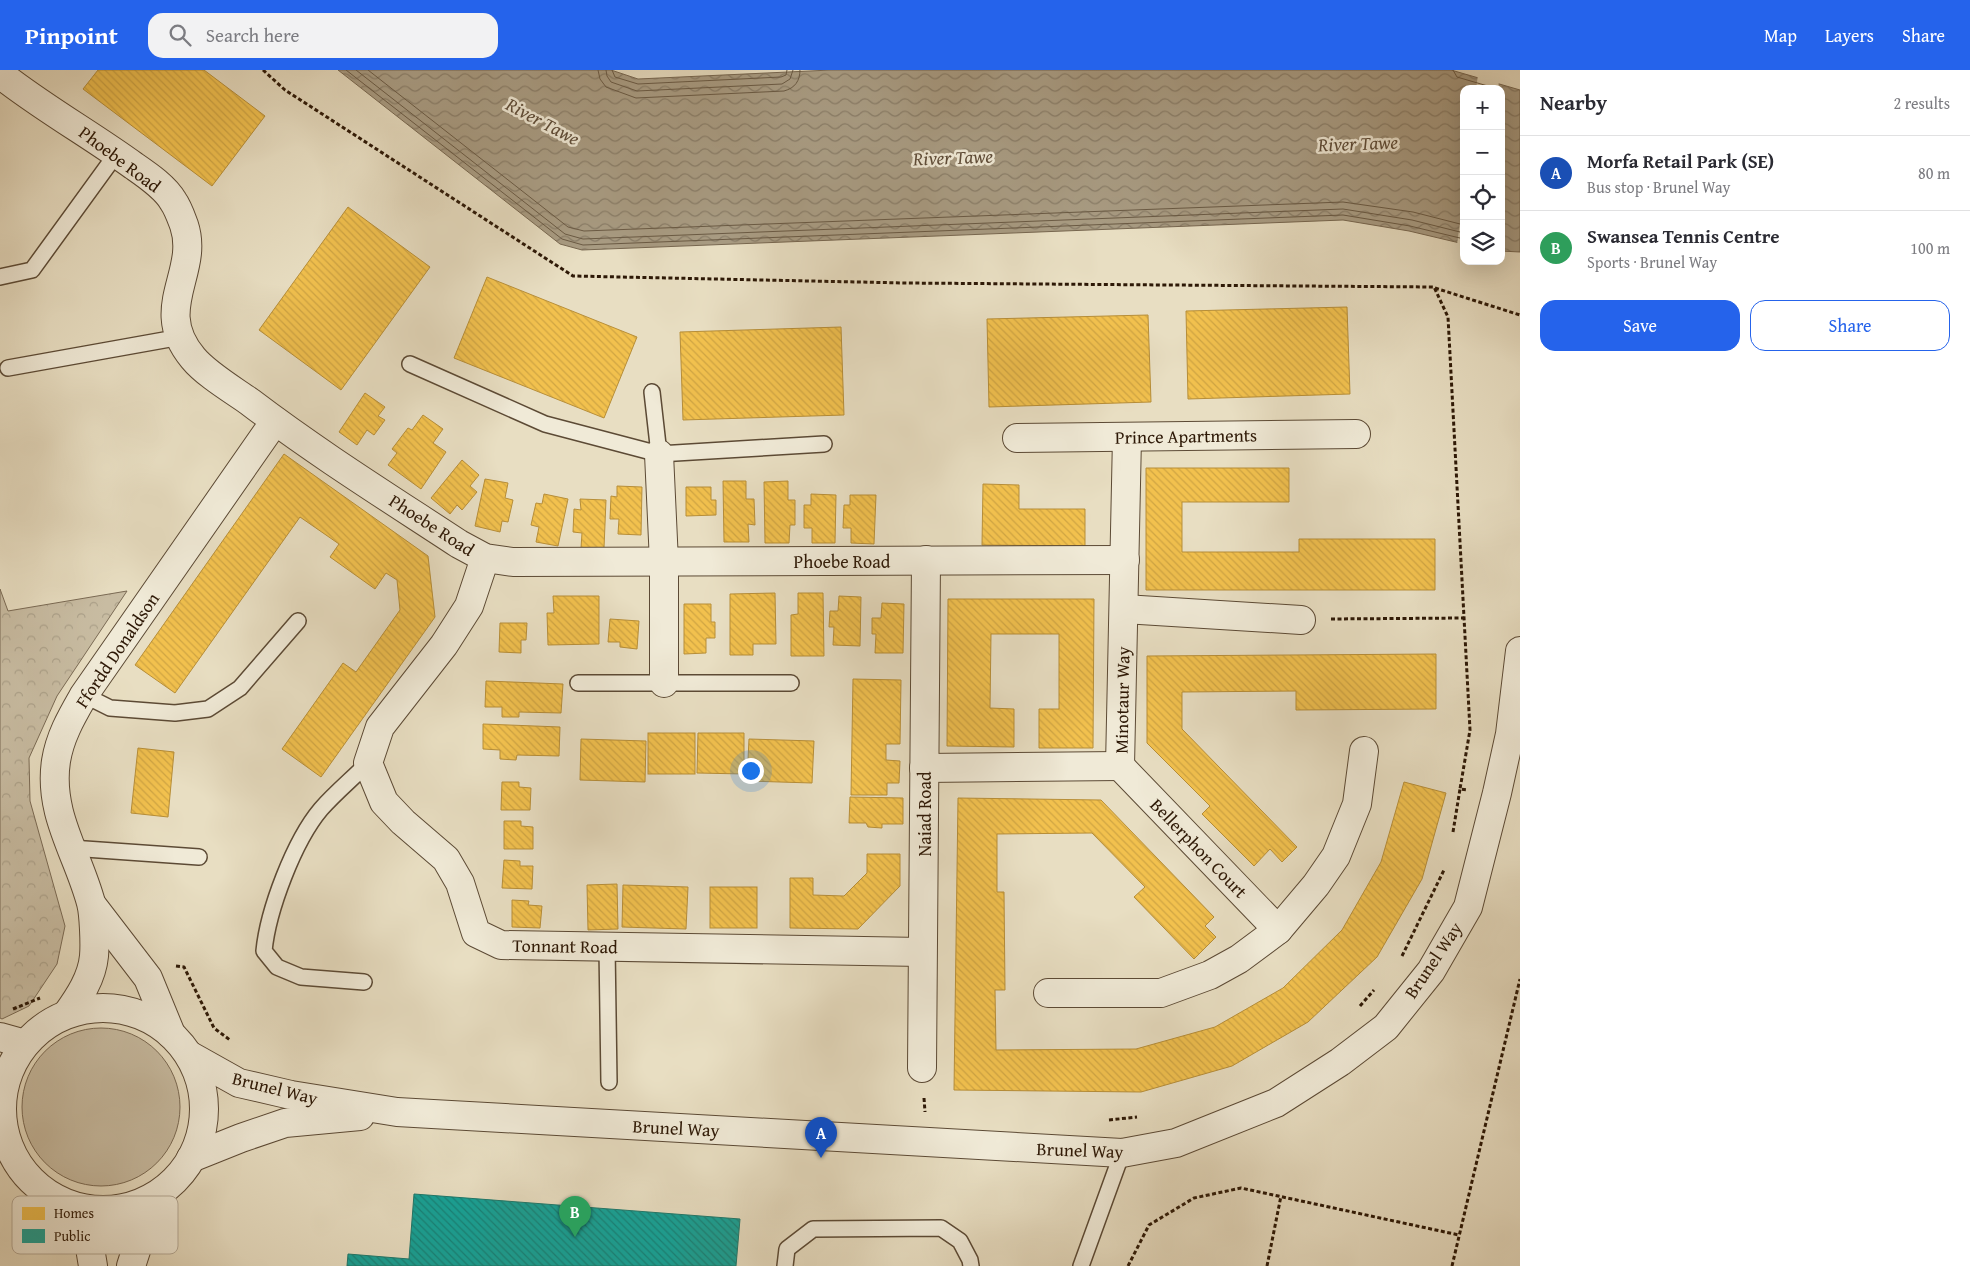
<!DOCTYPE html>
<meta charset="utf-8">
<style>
body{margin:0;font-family:"Gentium Book Plus",serif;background:#f2f2f3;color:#2b2b33}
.controls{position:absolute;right:15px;top:15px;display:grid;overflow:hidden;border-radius:10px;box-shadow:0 5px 20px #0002}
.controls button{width:45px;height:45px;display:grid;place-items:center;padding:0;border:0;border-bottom:1px solid #e1e1e2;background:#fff;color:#2b2b33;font:25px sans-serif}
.you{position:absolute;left:750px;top:700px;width:18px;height:18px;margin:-12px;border:4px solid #fff;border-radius:50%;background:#1a73e8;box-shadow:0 0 0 8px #1a73e833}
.badge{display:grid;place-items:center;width:32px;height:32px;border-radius:50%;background:#2563eb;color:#fff;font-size:16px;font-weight:700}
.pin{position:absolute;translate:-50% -41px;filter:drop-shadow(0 1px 2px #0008)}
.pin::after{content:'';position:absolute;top:26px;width:18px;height:15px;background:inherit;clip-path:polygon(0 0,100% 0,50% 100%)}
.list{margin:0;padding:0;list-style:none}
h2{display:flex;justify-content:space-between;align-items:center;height:65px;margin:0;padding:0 20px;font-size:21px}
h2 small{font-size:16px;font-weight:400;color:#7c7c81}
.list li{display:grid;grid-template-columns:32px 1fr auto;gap:15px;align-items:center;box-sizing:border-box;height:75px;padding:0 20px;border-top:1px solid #e1e1e2}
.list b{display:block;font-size:19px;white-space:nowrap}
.list p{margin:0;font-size:16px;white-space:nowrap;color:#7c7c81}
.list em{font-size:16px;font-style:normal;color:#7c7c81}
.actions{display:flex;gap:10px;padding:15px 20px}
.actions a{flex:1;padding:11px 0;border:1px solid #2563eb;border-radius:15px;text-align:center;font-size:18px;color:#2563eb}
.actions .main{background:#2563eb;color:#fff}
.icon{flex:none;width:28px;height:28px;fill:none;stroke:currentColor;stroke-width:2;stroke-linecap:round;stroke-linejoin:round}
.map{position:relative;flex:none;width:1520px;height:1196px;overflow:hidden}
header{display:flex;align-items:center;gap:30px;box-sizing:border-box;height:70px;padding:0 25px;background:#2563eb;color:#fff}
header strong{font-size:24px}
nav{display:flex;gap:28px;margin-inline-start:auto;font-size:18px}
.search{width:350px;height:45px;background:#f2f2f3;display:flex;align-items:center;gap:12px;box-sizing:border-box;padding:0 18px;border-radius:15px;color:#7c7c81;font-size:19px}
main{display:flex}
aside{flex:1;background:#fff}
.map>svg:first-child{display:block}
.grass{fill:#c8bca2;stroke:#7a6a54}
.forest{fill:url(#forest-crowns);stroke:#7a6a54}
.water{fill:url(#water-waves);stroke:#776750}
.pier{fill:#e8dec2}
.homes{fill:url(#homes-back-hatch);stroke:#b78e38}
.public{fill:url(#public-back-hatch);stroke:#1e796c}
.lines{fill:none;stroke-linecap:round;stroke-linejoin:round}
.shore{stroke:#6a5a44;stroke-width:1}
.service-casing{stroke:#5c4a35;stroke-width:18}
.minor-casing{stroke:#5c4a35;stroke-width:30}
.tertiary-casing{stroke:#5c4a35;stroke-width:30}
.path{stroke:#2d1806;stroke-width:3;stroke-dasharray:4 2.5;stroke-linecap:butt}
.service{stroke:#f0ead7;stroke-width:15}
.minor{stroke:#f0ead7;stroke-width:28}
.tertiary{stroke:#f0ead7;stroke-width:28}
.labels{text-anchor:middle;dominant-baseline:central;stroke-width:5;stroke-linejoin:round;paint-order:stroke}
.street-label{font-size:18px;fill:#2d1806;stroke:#f0ead7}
.water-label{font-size:19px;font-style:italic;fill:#5e4c38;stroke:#f0ead7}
.key{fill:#f0ead7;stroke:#b6ab98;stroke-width:1}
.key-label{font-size:14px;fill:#2d1806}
</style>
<header>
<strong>Pinpoint</strong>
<div class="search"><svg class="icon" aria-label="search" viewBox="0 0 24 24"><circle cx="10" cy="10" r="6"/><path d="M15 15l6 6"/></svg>Search here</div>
<nav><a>Map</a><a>Layers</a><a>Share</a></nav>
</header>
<main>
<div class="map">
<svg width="1520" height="1196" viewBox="0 0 1520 1196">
<defs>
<pattern id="forest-crowns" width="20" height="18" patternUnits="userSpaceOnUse" patternTransform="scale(1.25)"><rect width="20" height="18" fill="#c8bca2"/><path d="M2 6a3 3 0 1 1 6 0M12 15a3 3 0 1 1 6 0" fill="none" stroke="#aca18a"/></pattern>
<pattern id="water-waves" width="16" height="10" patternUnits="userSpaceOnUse" patternTransform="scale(1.25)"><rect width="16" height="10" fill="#a89b82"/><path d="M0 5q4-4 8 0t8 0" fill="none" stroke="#897d68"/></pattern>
<pattern id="homes-back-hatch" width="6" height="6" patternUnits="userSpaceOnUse" patternTransform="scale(1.25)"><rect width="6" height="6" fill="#f2c14e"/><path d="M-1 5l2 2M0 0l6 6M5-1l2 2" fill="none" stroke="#d0a543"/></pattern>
<pattern id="public-back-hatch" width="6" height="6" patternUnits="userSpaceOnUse" patternTransform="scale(1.25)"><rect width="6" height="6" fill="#17a398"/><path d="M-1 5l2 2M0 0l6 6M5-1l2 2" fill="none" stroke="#15847a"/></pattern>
</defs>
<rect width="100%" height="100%" fill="#e8dec2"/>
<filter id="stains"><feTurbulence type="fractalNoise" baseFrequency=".004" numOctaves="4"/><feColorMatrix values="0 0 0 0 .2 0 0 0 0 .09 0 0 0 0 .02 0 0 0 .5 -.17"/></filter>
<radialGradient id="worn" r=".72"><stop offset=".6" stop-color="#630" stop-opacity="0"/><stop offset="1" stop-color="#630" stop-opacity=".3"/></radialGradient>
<circle class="grass" cx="101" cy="1037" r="79"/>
<path class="forest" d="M0,519L8,541L127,521L57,626L29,688L30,731L65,856L57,894L29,936L2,949L0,948Z"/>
<path class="water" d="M338,0H611L638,9L831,0H1451L1520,20V182L1501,181V19H1464V174L1409,161L1343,150L582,180L560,174Z"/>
<g class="pier">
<path d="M1478,5L1499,11L1498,19H1476Z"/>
<path d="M1464,122V177L1457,175Z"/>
</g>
<g class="homes">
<path d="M98,0H204L265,46L212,116L83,19Z"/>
<path d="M348,137L430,197L341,320L259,260Z"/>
<path d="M487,207L637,267L604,348L454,288Z"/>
<path d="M1347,237L1350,324L1188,329L1186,241Z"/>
<path d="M1148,245L1151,332L989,337L987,249Z"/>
<path d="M841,257L844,345L683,350L680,262Z"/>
<path d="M365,323L385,337L378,346L385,350L374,365L367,360L357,375L339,362Z"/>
<path d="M423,345L443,359L433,373L446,382L421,419L388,395L397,383L392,379L408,358L412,360Z"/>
<path d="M284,384L428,486L435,547L321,707L282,679L343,593L356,602L400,540L397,510L386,503L375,519L330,487L339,474L300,447L175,623L135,595Z"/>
<path d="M462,390L479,405L470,416L477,422L462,440L457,435L450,444L431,428Z"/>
<path d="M1146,398H1289V432H1182V482H1299V469H1435V520H1146Z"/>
<path d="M485,409L508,413L505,428L513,430L508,452L502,451L500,462L475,456Z"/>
<path d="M723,411H746V429H754L755,455L748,454L749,472H724Z"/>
<path d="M788,411V430H795V455H790L789,473H765L764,412Z"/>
<path d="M983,414L1019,415V439H1085V476L982,475Z"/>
<path d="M617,416L642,417L641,465L618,464L619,449H610L611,426L617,427Z"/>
<path d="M686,417H711V430H716V445L686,446Z"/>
<path d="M544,424L568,429L558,476L536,472L539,457L531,455L536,433L542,434Z"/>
<path d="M811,424L836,425L835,473H812V458H804V435H811Z"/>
<path d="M850,425H876L874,474L851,473V458H843L844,435H850Z"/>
<path d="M580,429L606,430L604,478H581L582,463L573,462L574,439L581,440Z"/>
<path d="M775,523L776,574H753V585H730V524Z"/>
<path d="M798,523H823L824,586H791V545L798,544Z"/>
<path d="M553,526H599V574L548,575L547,543H554Z"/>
<path d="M839,526L861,527L860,576L833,575L834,557H829L830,541H838Z"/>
<path d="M948,529H1094L1093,678H1039V639H1059V564H991L990,638L1014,639V677L947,676Z"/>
<path d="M882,533L904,534L903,583H875L876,564H872V548H881Z"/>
<path d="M684,534H711V552H715V568H706V583L684,584Z"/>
<path d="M610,549L639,551L637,579L620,577V572H608Z"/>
<path d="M500,553H527L526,570H521V583L499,582Z"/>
<path d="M1436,584V639L1296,640V621L1182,622V659L1297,777L1282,792L1270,779L1254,796L1202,744L1210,736L1147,673V586Z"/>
<path d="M853,609L901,610L900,674H886V690L900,691L899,713H887V725H851Z"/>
<path d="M486,611L563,614L561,643L519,642V647H502V637H485Z"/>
<path d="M483,654L560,657L559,686L517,685L516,690L500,689V680L483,679Z"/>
<rect x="648" y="663" width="47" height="41"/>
<path d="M698,663H744V704L697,703Z"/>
<path d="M581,669L646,671L645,712L580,710Z"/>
<path d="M749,669L814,671L812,713L747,711Z"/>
<path d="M138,678L174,682L168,747L131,743Z"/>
<path d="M502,712H519V717L531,718L530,740H501Z"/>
<path d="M1404,712L1446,723L1422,809L1377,887L1308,952L1232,996L1141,1022L954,1020L958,728L1101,730L1214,847L1205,856L1216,867L1194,889L1134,827L1145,817L1092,763L997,764V822H1004L1005,920H995L996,980L1136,979L1215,957L1283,918L1342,860L1381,792Z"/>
<path d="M850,727L903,728V754H882V758L868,757L866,753H849Z"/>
<path d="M504,751H521V756L533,757V779H504Z"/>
<path d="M867,784H900V816L858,859L790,858V808H813V825L844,826L867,803Z"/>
<path d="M504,790L520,791V796H533L532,819L502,818Z"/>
<path d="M617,814L618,859L588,860L587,815Z"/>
<path d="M623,815L688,817L686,859L622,857Z"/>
<rect x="710" y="817" width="47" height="41"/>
<path d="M512,830L529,831L528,835L542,836L540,858L512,857Z"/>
</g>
<path class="public" d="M414,1124L740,1149L736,1196H347L348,1184L409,1189Z"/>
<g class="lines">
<g class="shore">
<path d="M346,0L562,169L583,175L1343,145L1410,156L1464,169"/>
<path d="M356,0L565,164L583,169L1343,139L1412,150L1464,163"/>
<path d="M368,0L568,157L584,161L1343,132L1413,142L1464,155"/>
<path d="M598,0L600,9L606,17L636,28L784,21C795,18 800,11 800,0"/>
<path d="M606,0L607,6L611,12L637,21L782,14L790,9L793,0"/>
<path d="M612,0L615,7L638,14L781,7L786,5L787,0"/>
<path d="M1453,0L1457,7L1498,19"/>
</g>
<g class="service-casing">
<g id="service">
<path d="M0,207L32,200L117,83"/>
<path d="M410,294L545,354L659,384L824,374"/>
<path d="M8,298L181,267"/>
<path d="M652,322L659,384"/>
<path d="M578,613H791"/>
<path d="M84,625L110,638L175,643L208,639L240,618L298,551"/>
<path d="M71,778L199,787"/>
<path d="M607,877L609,1012"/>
<path d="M364,912L301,907L277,897L264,881C268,840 294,771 321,739C335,723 352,709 368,693"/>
<path d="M785,1196L787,1179L813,1159L941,1158L960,1171L970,1190L971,1196"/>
<path d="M1081,1196L1122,1083"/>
</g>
</g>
<g class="minor-casing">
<g id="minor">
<path d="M0,4C43,38 90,64 134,96C147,105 165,117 173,131C178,138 181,147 184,155C200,203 151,238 193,288C206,304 233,320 250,332C317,383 389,428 459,474L485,488L513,492L1125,490"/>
<path d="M1017,368L1356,364"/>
<path d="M659,384L664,492V613"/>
<path d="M485,488L469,536L444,575L380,657L368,693L384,732L403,752L446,789L460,813L476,863L501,875L922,882"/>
<path d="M1124,539L1301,550"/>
<path d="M1120,696L1127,367"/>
<path d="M1120,696L1278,860"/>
<path d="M924,698L1120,696"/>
<path d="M92,835L148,908L171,964"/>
<path d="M1048,923H1161L1210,905L1239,889L1278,860L1316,815L1336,786L1357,734L1364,681"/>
<path d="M67,944C79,927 92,908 94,886C95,875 94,844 91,833C78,784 48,744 56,691C60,666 72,646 84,625L275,351"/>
<path d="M189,985L239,1013L291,1025L397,1042L1122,1083L1176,1073L1276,1033L1340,992L1386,957L1431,901L1468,837L1497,723L1510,664L1520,581"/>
<path d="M922,998L926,490"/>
<path d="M191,1088L241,1068L285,1053L360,1046"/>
</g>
</g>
<g class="tertiary-casing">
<g id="tertiary">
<circle cx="103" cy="1039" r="101"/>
<path d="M0,967L25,974"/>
<path d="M70,1135L89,1172L93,1196"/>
<path d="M131,1196L144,1156L163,1121"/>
</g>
</g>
<g class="path">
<path d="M263,0L285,20L573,206L905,213L1434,217L1448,247L1470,660L1460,719"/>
<path d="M1435,218L1520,245"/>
<path d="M1331,549L1464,548"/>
<path d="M1453,762L1460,719L1468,720"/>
<path d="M1402,886L1444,800"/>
<path d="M176,896L184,897L214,958L230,970"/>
<path d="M1360,936L1374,920"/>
<path d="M13,939L40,928"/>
<path d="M924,1028L925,1042"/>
<path d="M1109,1050L1137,1047"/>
<path d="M1128,1196L1149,1155L1194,1128L1241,1118L1459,1165"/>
<path d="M1267,1196L1281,1126"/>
<path d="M1452,1196L1520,909"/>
</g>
<use href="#service" class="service"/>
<use href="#minor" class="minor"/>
<use href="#tertiary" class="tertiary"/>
</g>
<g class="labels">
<g class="street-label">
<text transform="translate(120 89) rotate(37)">Phoebe Road</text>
<text transform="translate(1186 366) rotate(-1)">Prince Apartments</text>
<text transform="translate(432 455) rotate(33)">Phoebe Road</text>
<text x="842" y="491">Phoebe Road</text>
<text transform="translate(117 580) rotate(-56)">Ffordd Donaldson</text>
<text transform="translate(1122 630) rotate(-89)">Minotaur Way</text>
<text transform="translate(924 744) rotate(-90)">Naiad Road</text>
<text transform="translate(1199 778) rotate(46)">Bellerphon Court</text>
<text transform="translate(565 876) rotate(1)">Tonnant Road</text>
<text transform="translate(1433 890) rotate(-56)">Brunel Way</text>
<text transform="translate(275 1018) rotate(14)">Brunel Way</text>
<text transform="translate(676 1058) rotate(3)">Brunel Way</text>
<text transform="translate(1080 1080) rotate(2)">Brunel Way</text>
</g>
<g class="water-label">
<text transform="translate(543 51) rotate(28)">River Tawe</text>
<text transform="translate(1358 73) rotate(-2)">River Tawe</text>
<text transform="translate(953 87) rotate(-2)">River Tawe</text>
</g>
</g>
<rect x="12" y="1126" width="166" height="58" rx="8" class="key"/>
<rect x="22" y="1137" width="23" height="13" fill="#f2c14e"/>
<rect x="22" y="1159" width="23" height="14" fill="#17a398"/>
<g class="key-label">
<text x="54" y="1148">Homes</text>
<text x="54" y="1171">Public</text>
</g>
<rect width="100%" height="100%" filter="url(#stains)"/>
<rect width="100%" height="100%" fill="url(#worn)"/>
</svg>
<div class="controls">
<button>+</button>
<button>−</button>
<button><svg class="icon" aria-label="locate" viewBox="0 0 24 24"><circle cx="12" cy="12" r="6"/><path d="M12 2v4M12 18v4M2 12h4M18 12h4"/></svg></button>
<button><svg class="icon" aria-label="layers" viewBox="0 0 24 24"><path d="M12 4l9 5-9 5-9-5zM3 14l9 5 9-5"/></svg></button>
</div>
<div class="you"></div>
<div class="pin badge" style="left:821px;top:1088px;background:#1a4fb4">A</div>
<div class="pin badge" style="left:575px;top:1167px;background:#2e9e5b">B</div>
</div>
<aside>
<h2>Nearby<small>2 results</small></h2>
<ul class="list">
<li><span class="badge" style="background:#1a4fb4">A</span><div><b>Morfa Retail Park (SE)</b><p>Bus stop · Brunel Way</p></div><em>80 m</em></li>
<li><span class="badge" style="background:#2e9e5b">B</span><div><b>Swansea Tennis Centre</b><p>Sports · Brunel Way</p></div><em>100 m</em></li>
</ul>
<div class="actions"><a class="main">Save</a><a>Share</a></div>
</aside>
</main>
